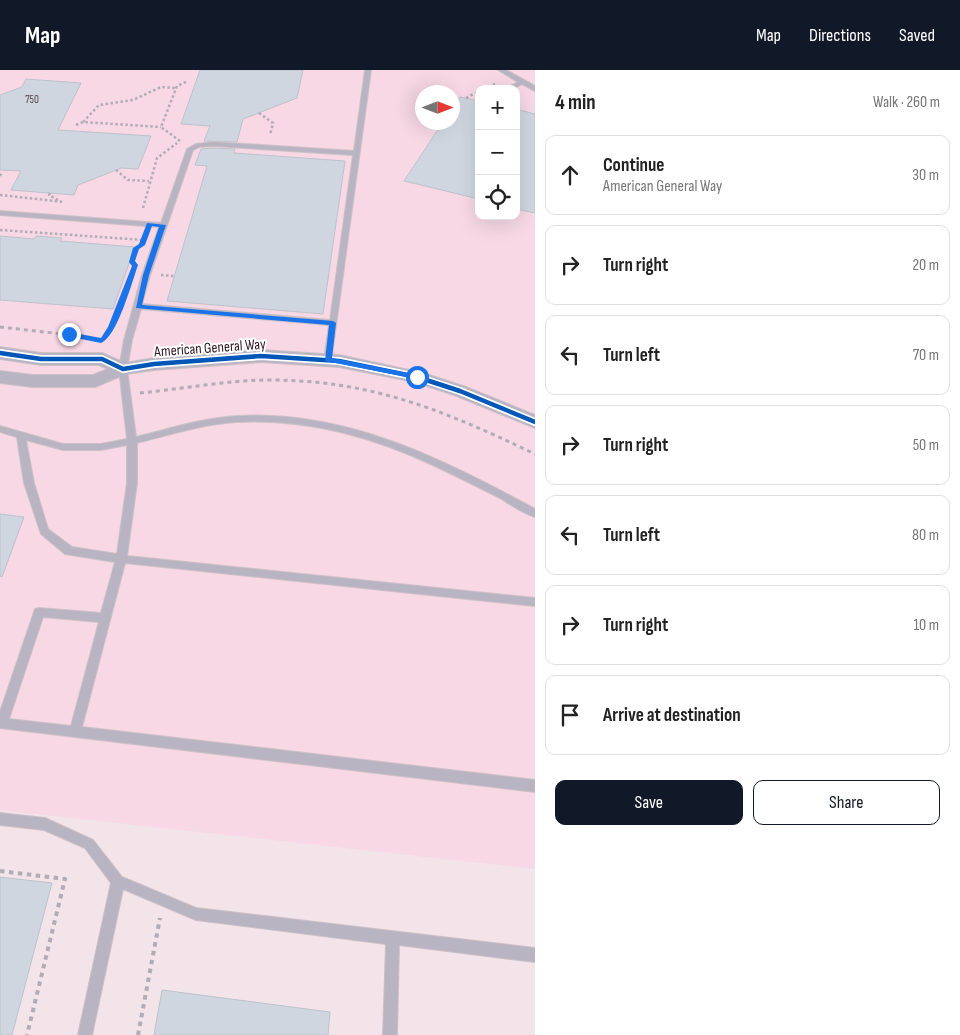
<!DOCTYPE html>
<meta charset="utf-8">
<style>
body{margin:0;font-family:"Sofia Sans Condensed",sans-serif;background:#f6f6f6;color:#222}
.controls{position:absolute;right:15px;top:15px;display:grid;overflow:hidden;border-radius:10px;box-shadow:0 5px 20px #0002}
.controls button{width:45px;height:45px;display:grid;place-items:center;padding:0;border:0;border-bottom:1px solid #e0e0e0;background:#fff;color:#222;font:25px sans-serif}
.compass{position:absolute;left:415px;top:15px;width:45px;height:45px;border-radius:50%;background:#fff;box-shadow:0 5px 20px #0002;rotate:90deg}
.stop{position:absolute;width:15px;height:15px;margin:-11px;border:4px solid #1a73e8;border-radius:50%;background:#fff}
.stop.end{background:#1a73e8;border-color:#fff;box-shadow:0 1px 5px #0008}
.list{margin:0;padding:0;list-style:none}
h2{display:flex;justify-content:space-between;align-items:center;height:65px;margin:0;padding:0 20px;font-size:21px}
h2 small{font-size:16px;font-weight:400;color:#767676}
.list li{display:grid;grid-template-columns:32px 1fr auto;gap:15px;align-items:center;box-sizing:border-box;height:80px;margin:0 10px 10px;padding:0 10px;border:1px solid #e0e0e0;border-radius:10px}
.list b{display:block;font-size:19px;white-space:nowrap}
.list p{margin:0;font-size:16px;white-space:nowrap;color:#767676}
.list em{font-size:16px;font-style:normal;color:#767676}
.actions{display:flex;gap:10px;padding:15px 20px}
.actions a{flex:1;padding:11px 0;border:1px solid #111827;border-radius:10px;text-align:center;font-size:18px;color:#111827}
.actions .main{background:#111827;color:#fff}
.icon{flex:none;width:28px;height:28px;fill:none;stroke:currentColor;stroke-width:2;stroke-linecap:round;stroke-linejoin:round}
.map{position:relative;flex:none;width:535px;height:965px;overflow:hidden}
header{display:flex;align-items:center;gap:30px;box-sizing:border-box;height:70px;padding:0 25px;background:#111827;color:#fff}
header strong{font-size:24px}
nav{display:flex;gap:28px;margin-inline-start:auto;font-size:18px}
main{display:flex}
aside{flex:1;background:#fff}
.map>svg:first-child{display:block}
.built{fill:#f7d8e4;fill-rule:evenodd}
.building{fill:#cfd6df;stroke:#bdc2cb}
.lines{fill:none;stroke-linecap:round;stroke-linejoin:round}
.service-casing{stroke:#cec1c6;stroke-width:2}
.minor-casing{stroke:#cec1c6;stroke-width:2}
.path-far2{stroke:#b2acb6;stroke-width:2.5;stroke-dasharray:2.5 2.5;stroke-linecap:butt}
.path-far1{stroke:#b2acb6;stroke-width:3;stroke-dasharray:4 4;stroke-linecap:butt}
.path{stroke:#b2acb6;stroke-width:4;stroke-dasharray:4.5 4.5;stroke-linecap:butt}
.service{fill:#b8b4c2;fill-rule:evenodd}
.minor{fill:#b8b4c2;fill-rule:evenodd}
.cycleway-casing{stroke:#fff;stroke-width:8}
.cycleway{stroke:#0057b8;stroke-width:4.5}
.route{fill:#1a73e8}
.labels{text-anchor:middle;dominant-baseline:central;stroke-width:4;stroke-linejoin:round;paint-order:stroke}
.far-number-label{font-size:11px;fill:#574750}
.street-label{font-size:15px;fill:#2f1721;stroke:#fff}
</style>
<header>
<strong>Map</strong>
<nav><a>Map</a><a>Directions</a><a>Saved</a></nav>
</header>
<main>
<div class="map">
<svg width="535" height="965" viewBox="0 0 535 965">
<rect width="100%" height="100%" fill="#f3e4e9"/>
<path class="built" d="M0,0H535V799L0,740ZM479,19H516V146H479ZM422,22H452V52H422Z"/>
<g class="building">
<path d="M200,0H303L297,28L243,49L237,72L204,71L210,56L181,54Z"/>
<path d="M26,9L81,13L58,60L151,66L138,99L121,98L116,100L78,115L74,125L11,120L21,101L0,100V25L22,17Z"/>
<path d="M460,27L479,31V129L404,111L443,52H452V38Z"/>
<path d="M516,39L535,44V143L516,139Z"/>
<path d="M213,78L235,79L234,83L345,91L323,244L167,231L207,96L195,95L201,79Z"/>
<path d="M0,166L34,169L36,166L62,168L60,171L135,177L113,239L0,230Z"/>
<path d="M0,444L24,447L2,507L0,506Z"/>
<path d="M0,807L52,813L12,965H0Z"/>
<path d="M162,920L330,942L328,965H154Z"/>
</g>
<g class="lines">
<g class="service-casing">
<g id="service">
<path d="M365,0H371L331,292H325L324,290L329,255L141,239L132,270L127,299L136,367C169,359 203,348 237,346C345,340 442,388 535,439V447C522,443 510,434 498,427C478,417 458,407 437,397C374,367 307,348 236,352C203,354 169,365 137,373V413L127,486L535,528V536L125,493L82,657L535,710V722L0,658V642L35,539L39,538L101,543L115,492L65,484L41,464L24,413L17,367L0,362V356L63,374H101L127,369L119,299L124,270L142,205L159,157L0,145V141L161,153L187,79L196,74L213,72L354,81ZM213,76L353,85L330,250L142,234L150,205L193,80L199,77ZM26,370L63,380H101L127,375V413L117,484L72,477L48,459L34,413ZM43,547L99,552L71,656L9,649Z"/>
<path d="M498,0H506L535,16V21L522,14L513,19H505L518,12Z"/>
<path d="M0,743L45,748L93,770L122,807L196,838L535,878V892L399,875L397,965H383L386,874L196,850L123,819L92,965H78L111,813L85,778L44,760L0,755Z"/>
</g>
</g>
<g class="minor-casing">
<path id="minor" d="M0,277L41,283H102L125,293L154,288L261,280L339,285L423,303L466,317L535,345V358L454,325L415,312L339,297L261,292L154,300L126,304L95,317H33L0,313V301L33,305H93L108,299L99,295H41L0,289Z"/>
</g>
<g class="path-far2">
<path d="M484,19L495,14"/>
<path d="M466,28L479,21"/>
<path d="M259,43L273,53L270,65"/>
<path d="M83,52L99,35L133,30L161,17L176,18"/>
<path d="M76,55L83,52L161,57"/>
<path d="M180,71L161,57L177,16L188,11"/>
<path d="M116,100L128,110L149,111"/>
<path d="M0,106L2,102"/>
<path d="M50,123L49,125L58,130"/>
<path d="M0,125L64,132"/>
<path d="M143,138L157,88L177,73"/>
<path d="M0,160L144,170"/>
<path d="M134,194L132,192L137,178L140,176"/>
<path d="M161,205L174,206"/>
<path d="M118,241L119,237"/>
</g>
<g class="path-far1">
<path d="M0,257L80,266L101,271L109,262L118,239"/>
<path d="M140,323C181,319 223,311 264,310C369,309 443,340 535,384"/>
</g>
<g class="path">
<path d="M0,801L65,809L27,965"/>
<path d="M138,965L160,848"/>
</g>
<use href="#service" class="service"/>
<use href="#minor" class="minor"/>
<g class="cycleway-casing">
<path id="cycleway" d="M0,283L41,289H102L123,299L154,294L261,286L339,291L417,307L460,321L535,352"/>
</g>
<use href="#cycleway" class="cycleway"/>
</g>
<path class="route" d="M147,153L166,155L149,205L142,235L333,251L336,253L332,288L417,305L420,307L417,309L325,291L329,255L136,238L143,205L159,157L152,156L145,175L139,179L135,191L138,195C132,212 117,267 101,273L66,266L65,264L69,262L101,268L108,257L132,196L129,192L133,178L139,174Z"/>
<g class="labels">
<g class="far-number-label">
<text x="32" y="29">750</text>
</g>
<g class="street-label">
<text transform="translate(210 278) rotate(-4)">American General Way</text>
</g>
</g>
</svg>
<div class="controls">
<button>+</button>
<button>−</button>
<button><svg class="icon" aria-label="locate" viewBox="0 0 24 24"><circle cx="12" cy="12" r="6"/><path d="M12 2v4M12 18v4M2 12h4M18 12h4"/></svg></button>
</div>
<svg class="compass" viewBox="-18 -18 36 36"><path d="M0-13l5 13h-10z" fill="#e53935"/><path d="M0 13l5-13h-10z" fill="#767676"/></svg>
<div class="stop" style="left:417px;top:307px"></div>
<div class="stop end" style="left:69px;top:264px"></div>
</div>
<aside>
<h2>4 min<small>Walk · 260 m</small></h2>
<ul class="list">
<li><svg class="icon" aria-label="ahead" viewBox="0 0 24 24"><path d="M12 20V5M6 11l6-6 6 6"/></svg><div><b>Continue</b><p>American General Way</p></div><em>30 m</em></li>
<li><svg class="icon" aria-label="right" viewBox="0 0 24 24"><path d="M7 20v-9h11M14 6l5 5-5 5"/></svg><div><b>Turn right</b></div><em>20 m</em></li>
<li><svg class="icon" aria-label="left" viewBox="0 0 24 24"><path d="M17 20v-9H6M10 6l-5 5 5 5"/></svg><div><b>Turn left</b></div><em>70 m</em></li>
<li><svg class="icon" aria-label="right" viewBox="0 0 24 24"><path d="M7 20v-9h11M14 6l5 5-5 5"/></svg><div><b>Turn right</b></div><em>50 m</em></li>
<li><svg class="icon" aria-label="left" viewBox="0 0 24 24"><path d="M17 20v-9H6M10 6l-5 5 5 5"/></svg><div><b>Turn left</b></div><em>80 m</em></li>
<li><svg class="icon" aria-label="right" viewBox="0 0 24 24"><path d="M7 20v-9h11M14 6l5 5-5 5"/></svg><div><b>Turn right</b></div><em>10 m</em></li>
<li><svg class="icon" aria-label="arrive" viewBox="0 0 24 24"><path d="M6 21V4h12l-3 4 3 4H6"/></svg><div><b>Arrive at destination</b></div></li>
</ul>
<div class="actions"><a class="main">Save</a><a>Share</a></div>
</aside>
</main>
